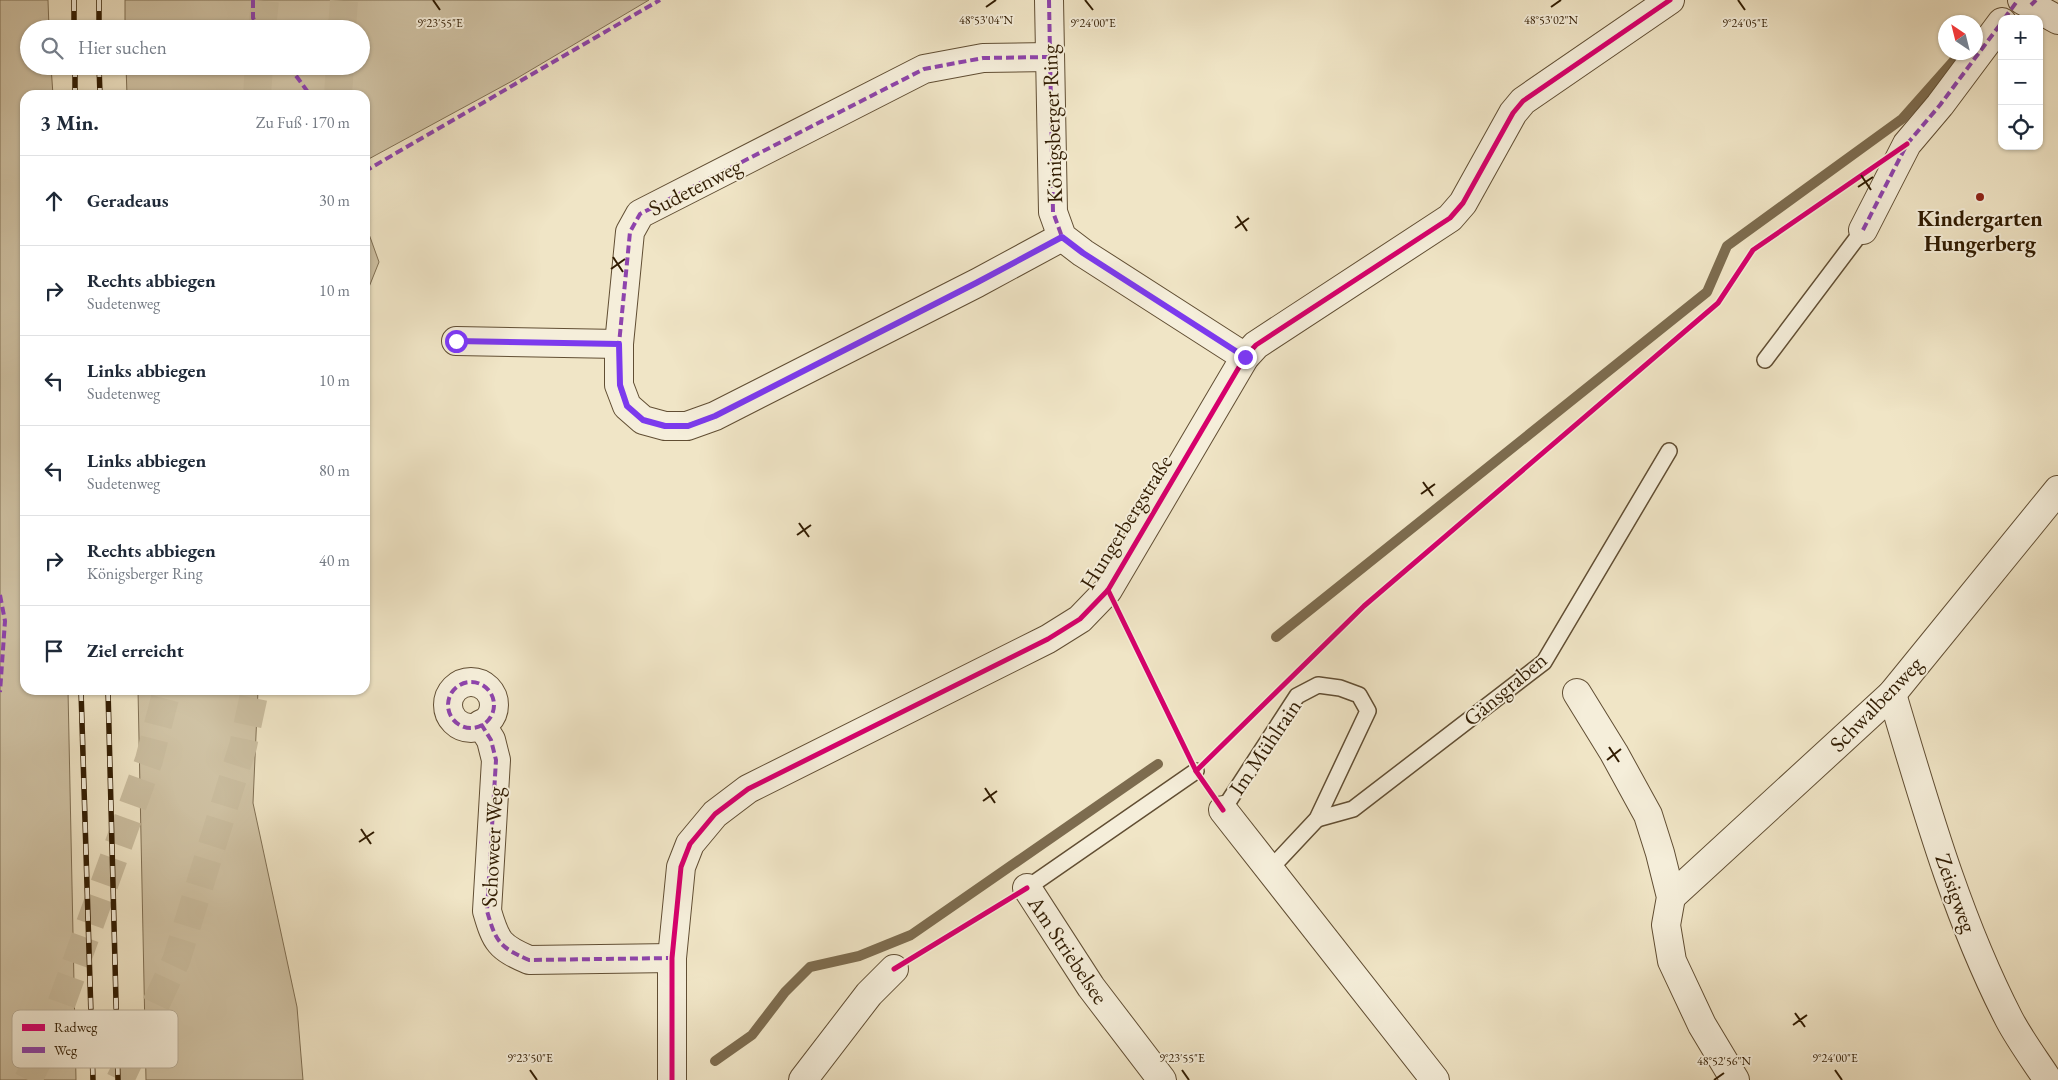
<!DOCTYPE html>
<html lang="de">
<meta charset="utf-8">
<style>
body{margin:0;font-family:"EB Garamond",serif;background:#f6f6f7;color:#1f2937}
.controls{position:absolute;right:15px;top:15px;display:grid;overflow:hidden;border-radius:10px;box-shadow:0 1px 4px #0004}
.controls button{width:45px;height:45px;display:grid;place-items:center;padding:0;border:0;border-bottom:1px solid #e0e1e3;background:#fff;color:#1f2937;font:25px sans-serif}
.compass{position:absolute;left:1938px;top:15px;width:45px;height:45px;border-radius:50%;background:#fff;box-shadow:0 1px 4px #0004;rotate:325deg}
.stop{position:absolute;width:15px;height:15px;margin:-11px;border:4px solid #7c3aed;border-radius:50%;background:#fff}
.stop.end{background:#7c3aed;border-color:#fff;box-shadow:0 1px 5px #0008}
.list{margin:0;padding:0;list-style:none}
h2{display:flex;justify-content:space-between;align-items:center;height:65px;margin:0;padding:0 20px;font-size:21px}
h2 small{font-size:16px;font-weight:400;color:#747a83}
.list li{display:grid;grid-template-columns:32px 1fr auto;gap:15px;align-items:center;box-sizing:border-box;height:90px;padding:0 20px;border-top:1px solid #e0e1e3}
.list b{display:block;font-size:19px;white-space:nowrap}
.list p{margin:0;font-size:16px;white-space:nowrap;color:#747a83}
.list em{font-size:16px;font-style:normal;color:#747a83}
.icon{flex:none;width:28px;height:28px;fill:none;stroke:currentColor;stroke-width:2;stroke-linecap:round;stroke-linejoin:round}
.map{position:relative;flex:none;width:2058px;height:1080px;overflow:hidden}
.search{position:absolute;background:#fff;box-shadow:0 1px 4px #0004;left:20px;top:20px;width:350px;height:55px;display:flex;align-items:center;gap:12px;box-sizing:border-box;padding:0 18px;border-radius:28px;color:#747a83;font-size:19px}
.panel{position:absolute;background:#fff;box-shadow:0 1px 4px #0004;left:20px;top:90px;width:350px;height:605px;border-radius:15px}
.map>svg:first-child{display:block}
.green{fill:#d0c3a5;stroke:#807054}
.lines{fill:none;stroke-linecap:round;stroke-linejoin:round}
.stream{stroke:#7d6c4f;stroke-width:10}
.highway-tunnel{stroke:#cabd9f;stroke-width:28;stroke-dasharray:28 14;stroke-linecap:butt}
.lane-casing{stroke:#614e33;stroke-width:18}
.street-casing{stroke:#614e33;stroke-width:30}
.lane{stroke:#f5eeda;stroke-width:15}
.street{stroke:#f5eeda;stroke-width:28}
.rail-casing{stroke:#311c02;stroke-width:5.5}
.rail{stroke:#f5eeda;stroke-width:4;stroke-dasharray:11;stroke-linecap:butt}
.quiet{stroke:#8e44ad;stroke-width:4;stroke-dasharray:8 4;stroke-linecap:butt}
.cycleway-casing{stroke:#f5eeda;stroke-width:8}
.cycleway{stroke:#d6006c;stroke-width:5}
.route{stroke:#7c3aed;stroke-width:6}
.ticks{fill:none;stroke:#311c02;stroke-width:2}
.poi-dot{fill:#8f2418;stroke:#f5eeda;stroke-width:2}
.labels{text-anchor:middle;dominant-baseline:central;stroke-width:4;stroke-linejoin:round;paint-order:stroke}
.street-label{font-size:22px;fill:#311c02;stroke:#f5eeda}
.poi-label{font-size:22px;font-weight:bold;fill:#311c02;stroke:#f5eeda}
.key{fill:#f5eeda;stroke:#baaf99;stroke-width:1}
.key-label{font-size:14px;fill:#311c02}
.ticks-label{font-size:12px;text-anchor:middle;fill:#311c02;stroke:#f5eeda;stroke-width:4;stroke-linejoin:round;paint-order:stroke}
</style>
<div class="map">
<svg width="2058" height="1080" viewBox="0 0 2058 1080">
<rect width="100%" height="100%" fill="#f0e5c6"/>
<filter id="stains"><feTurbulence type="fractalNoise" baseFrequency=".004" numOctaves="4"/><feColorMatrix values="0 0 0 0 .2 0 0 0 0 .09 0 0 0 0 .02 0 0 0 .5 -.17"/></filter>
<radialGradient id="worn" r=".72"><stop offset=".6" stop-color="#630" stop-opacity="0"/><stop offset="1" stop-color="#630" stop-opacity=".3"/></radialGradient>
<g class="green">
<path d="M0,0H48L49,29H29V66H51L53,95H25V690H68L76,1080H0Z"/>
<path d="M125,0H649L514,80L365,161V95H127L126,66H361V29H125Z"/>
<path d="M365,223L379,262L365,297Z"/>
<path d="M138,690H258L253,803L297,1007L303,1080H146Z"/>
</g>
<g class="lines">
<g class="stream">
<path d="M1276,637L1707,292L1727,246L1902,119L1957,57"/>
<path d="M715,1061L752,1035L785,992L810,967L859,956L911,935L1158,764"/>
</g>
<g class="highway-tunnel">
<path d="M262,29L265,0"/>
<path d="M342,29L344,0"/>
<path d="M257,95L259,66"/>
<path d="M338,95L340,66"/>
<path d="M28,1080L49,1038L149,760L167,690"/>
<path d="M120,1080L176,961L243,746L255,690"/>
</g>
<g class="lane-casing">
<g id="lane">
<path d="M1765,360L1863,230"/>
<path d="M1223,810L1297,696L1318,685L1340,688L1359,695L1368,711L1317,819L1271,868"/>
<path d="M1317,819L1353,809L1544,662L1669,451"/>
<path d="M1027,888L1196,771"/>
</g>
</g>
<g class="street-casing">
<g id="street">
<path d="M1049,0L1053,212L1062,237L1083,253L1245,357"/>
<path d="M2022,0L2058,20"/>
<path d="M1050,57L983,58L924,69L640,214L630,232L619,344V385L627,406L643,420L665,426H687L715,416L977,283L1062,237"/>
<path d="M1863,230L1907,144L1940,105L2002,22"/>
<path d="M456,341L619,344"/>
<circle cx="471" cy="705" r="23"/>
<path d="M1577,693L1614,753L1648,815L1660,853L1671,897L1666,925L1672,961L1702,1025L1735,1080"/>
<path d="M1892,694C1925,804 1956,916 2009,1019C2020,1040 2035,1060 2048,1080"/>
<path d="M481,724L491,740L496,760L487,911C496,942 499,947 529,960L672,958"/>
<path d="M1223,810L1435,1080"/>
<path d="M1027,888L1091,987L1162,1080"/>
<path d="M1671,897L1892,694L2058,490"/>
<path d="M672,1080V958L681,867L690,844L715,814L748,789L1048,639L1080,619L1108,590L1245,357L1256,345L1450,218L1463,203L1513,113L1523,101L1670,0"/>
<path d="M803,1080L869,994L894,969"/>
</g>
</g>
<use href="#lane" class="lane"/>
<use href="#street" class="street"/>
<g class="rail-casing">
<g id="rail">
<path d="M74,0V29"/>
<path d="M99,0V29"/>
<path d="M75,66V95"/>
<path d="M99,66L100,95"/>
<path d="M81,690L93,1080"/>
<path d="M108,690L118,1080"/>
</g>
</g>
<use href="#rail" class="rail"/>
<g class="quiet">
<path d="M253,0V18L261,29"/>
<path d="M1049,0L1053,212L1062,237L1083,253L1245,357"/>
<path d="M2031,5L2036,0"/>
<path d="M2004,19L2018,0"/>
<path d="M1050,57L983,58L924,69L640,214L630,232L619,344V385L627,406L643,420L665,426H687L715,416L977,283L1062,237"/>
<path d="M289,66L310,95"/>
<path d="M365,168L367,170L660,0"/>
<path d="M1863,230L1907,144L1940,105L2002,22"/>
<path d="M456,341L619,344"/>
<path d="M0,595L5,621L0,692"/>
<circle cx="471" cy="705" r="23"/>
<path d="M481,724L491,740L496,760L487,911C496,942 499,947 529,960L672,958"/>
</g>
<g class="cycleway-casing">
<g id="cycleway">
<path d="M1108,590L1196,771L1223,810"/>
<path d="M1196,771L1364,606L1718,303L1753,250L1907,144"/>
<path d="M894,969L1027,888"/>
<path d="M672,1080V958L681,867L690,844L715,814L748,789L1048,639L1080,619L1108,590L1245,357L1256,345L1450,218L1463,203L1513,113L1523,101L1670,0"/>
</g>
</g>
<use href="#cycleway" class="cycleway"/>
</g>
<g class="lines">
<path class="route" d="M456,341L619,344L620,385L627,406L643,420L665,426H688L715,416L976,283L1062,237L1083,253L1245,357"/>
</g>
<path class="ticks" d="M433,0L440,10M1085,0L1093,10M1738,0L1745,10M986,7L996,0M1551,7L1561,0M1861,175L1871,190M1858,187L1873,177M1237,216L1247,231M1235,228L1249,218M613,257L623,272M611,269L625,259M1423,482L1433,496M1421,494L1435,484M799,523L809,537M797,535L811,525M1609,747L1619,762M1607,760L1621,749M985,788L995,803M983,801L997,791M361,829L371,844M359,842L374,832M1795,1013L1805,1027M1793,1025L1807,1015M530,1070L537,1080M1182,1070L1189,1080M1835,1070L1842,1080M1714,1080L1724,1073"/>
<circle class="poi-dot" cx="1980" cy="197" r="5"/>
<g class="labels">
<g class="street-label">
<text transform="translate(1052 124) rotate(-92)">Königsberger Ring</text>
<text transform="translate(695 187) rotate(-27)">Sudetenweg</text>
<text transform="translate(1126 522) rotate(-58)">Hungerbergstraße</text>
<text transform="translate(1505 689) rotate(-40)">Gänsgraben</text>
<text transform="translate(1876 704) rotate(-46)">Schwalbenweg</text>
<text transform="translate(1265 747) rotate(-56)">Im Mühlrain</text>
<text transform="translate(492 847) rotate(-87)">Schoweer Weg</text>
<text transform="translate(1956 893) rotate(70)">Zeisigweg</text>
<text transform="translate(1068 950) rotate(56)">Am Striebelsee</text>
</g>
<g class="poi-label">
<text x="1980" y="218">Kindergarten<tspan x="1980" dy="25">Hungerberg</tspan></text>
</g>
</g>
<rect x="12" y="1010" width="166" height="58" rx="8" class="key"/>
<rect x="22" y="1024" width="23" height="7" fill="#d6006c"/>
<rect x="22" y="1047" width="23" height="6" fill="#8e44ad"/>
<g class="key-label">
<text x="54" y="1032">Radweg</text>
<text x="54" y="1055">Weg</text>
</g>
<g class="ticks-label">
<text x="986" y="24">48°53'04"N</text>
<text x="1551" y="24">48°53'02"N</text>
<text x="440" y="27">9°23'55"E</text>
<text x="1093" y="27">9°24'00"E</text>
<text x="1745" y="27">9°24'05"E</text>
<text x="530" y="1062">9°23'50"E</text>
<text x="1182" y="1062">9°23'55"E</text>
<text x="1835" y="1062">9°24'00"E</text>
<text x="1724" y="1065">48°52'56"N</text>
</g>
<rect width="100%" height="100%" filter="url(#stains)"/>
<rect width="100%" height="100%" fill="url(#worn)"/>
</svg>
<div class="controls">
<button>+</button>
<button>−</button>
<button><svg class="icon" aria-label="locate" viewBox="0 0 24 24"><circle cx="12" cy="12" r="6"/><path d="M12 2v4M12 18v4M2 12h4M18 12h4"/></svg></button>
</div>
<svg class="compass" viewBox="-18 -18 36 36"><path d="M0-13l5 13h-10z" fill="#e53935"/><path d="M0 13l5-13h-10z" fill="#747a83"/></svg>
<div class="stop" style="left:456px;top:341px"></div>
<div class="stop end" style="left:1245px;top:357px"></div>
<div class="search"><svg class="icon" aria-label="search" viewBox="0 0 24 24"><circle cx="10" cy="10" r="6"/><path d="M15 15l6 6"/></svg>Hier suchen</div>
<section class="panel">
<h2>3 Min.<small>Zu Fuß · 170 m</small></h2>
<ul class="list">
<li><svg class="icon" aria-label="ahead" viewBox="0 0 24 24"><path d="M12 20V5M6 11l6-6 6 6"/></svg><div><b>Geradeaus</b></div><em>30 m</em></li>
<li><svg class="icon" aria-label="right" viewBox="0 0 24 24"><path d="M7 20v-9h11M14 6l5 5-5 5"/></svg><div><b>Rechts abbiegen</b><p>Sudetenweg</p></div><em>10 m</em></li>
<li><svg class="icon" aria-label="left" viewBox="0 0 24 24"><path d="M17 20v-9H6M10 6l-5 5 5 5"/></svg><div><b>Links abbiegen</b><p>Sudetenweg</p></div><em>10 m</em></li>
<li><svg class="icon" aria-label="left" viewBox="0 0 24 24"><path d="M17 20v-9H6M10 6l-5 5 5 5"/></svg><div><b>Links abbiegen</b><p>Sudetenweg</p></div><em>80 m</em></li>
<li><svg class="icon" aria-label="right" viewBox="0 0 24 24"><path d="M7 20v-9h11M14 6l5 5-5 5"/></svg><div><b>Rechts abbiegen</b><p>Königsberger Ring</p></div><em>40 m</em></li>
<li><svg class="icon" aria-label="arrive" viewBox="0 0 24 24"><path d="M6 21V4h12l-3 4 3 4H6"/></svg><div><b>Ziel erreicht</b></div></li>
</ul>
</section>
</div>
